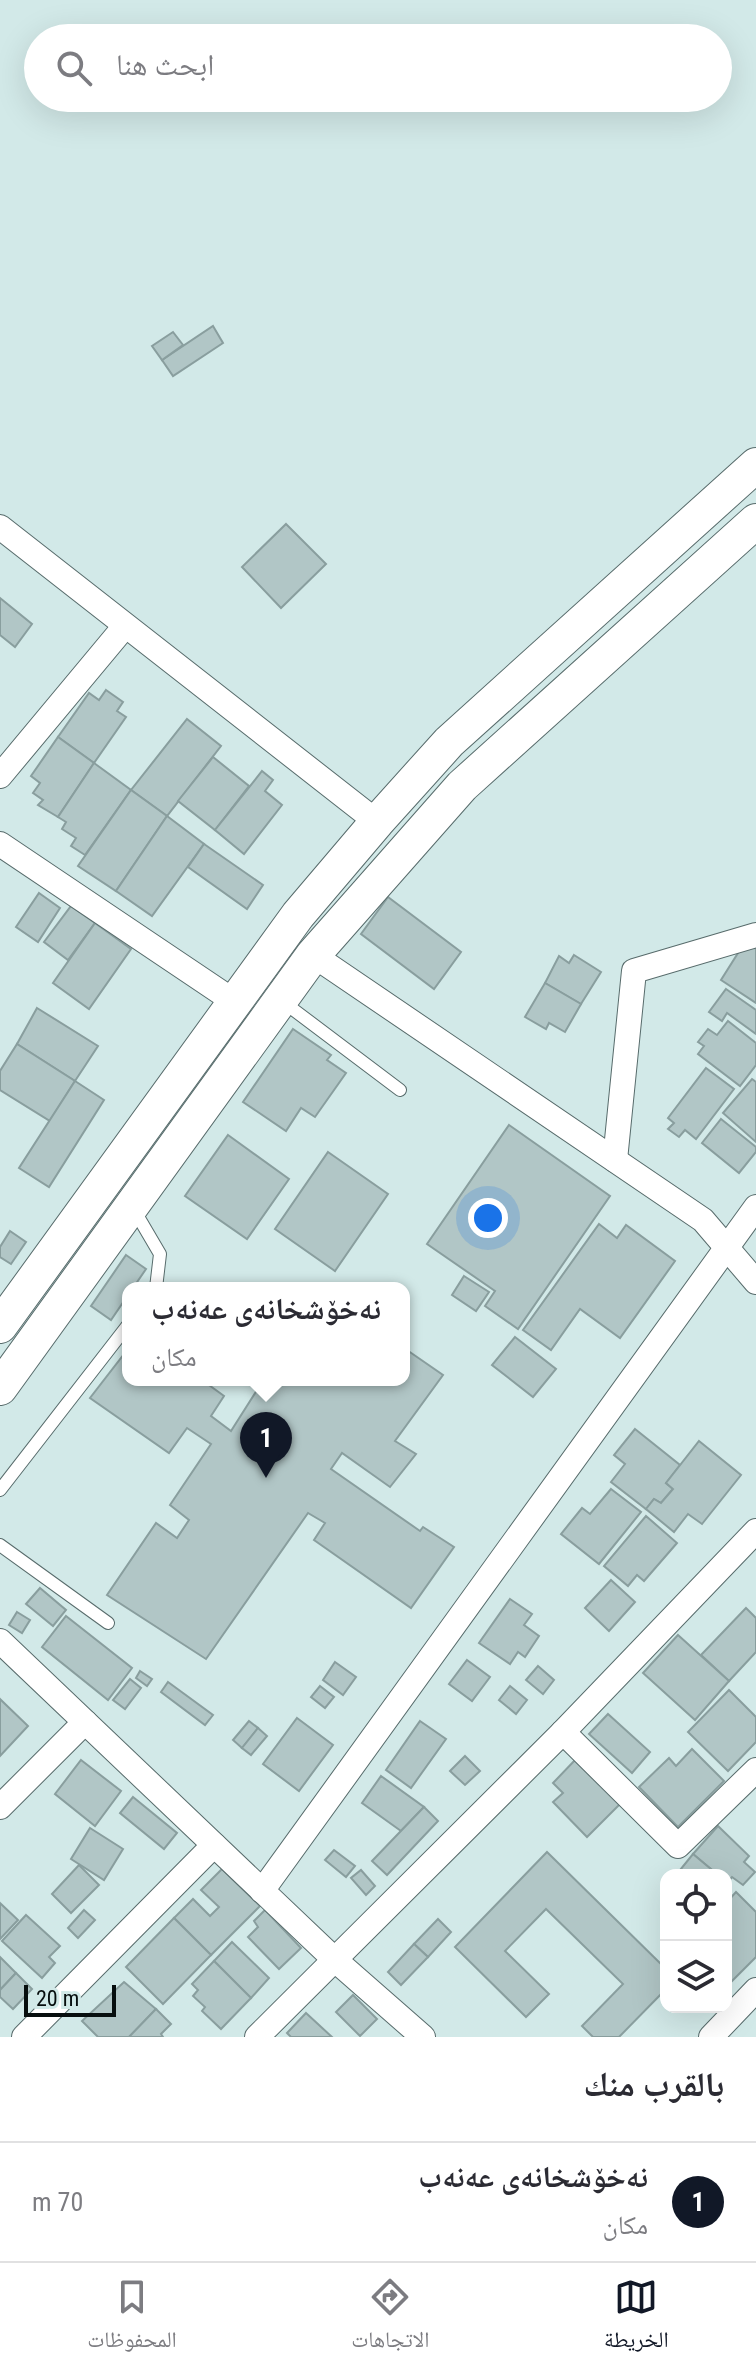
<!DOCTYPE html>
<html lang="ar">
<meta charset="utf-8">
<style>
body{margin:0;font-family:"Roboto Condensed","Noto Naskh Arabic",sans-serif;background:#f7f7f7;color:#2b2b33;direction:rtl}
.controls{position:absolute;right:24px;bottom:24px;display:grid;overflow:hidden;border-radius:16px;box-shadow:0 8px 32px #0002}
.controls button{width:72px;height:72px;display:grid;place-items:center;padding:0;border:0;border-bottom:2px solid #e1e1e2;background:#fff;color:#2b2b33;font:40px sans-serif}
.scale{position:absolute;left:24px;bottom:20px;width:92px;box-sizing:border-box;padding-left:8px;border:4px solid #070e0e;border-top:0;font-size:22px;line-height:28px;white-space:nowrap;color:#070e0e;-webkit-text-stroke:6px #d2e9e8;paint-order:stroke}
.you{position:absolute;left:488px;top:1218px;width:28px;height:28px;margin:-20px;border:6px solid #fff;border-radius:50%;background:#1a73e8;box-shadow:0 0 0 12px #1a73e833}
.badge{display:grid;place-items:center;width:52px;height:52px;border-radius:50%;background:#111827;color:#fff;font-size:26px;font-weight:700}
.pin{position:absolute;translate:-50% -66px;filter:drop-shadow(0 2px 4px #0008)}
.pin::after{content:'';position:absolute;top:42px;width:28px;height:24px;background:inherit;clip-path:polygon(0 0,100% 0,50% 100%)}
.popup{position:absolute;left:122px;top:1282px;width:288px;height:104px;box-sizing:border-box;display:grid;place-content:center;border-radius:16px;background:#fff;filter:drop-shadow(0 2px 6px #0005);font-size:26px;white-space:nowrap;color:#7c7c81}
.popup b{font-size:30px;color:#2b2b33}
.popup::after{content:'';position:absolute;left:50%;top:100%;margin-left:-16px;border:16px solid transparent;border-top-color:#fff}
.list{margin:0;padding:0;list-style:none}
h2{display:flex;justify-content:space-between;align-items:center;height:104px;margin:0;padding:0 32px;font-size:34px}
h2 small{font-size:26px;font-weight:400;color:#7c7c81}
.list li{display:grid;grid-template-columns:52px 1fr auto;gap:24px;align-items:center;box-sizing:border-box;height:120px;padding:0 32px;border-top:2px solid #e1e1e2}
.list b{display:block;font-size:30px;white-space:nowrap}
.list p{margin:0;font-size:26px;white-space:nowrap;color:#7c7c81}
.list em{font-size:26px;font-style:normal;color:#7c7c81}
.icon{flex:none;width:44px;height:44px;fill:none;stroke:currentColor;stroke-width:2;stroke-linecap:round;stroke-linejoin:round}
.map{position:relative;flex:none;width:756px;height:2037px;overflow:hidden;direction:ltr}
.search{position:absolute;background:#fff;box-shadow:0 8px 32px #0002;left:24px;right:24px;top:24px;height:88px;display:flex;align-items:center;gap:20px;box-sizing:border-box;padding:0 28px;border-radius:44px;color:#7c7c81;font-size:30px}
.sheet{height:224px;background:#fff}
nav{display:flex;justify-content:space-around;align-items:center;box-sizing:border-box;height:112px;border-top:2px solid #e1e1e2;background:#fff;font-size:22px;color:#7c7c81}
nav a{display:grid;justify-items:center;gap:4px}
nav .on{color:#111827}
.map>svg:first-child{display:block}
.building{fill:#b1c6c6;stroke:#899e9e;stroke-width:2}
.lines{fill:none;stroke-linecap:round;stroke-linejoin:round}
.lane-casing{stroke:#576b6b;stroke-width:14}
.street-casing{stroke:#576b6b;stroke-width:26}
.secondary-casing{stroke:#576b6b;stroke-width:36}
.lane{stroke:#fff;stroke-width:12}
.street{stroke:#fff;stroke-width:24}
.secondary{stroke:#fff;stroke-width:34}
</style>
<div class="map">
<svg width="756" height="2037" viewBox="0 0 756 2037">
<rect width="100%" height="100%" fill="#d2e9e8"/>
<g class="building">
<path d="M213,326L223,343L173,376L162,360Z"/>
<path d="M173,332L183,345L162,360L152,346Z"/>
<path d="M286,524L326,564L281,608L242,567Z"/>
<path d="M0,598L32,624L15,647L0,635Z"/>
<path d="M106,690L123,702L117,711L126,717L94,763L58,737L89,693L99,700Z"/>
<path d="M187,719L221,746L167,816L131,790Z"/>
<path d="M58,737L94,763L58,817L38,805L43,800L33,793L40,783L31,776Z"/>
<path d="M213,757L249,786L215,830L178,801Z"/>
<path d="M94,763L131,790L85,855L71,846L76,838L62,829L66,822L58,817Z"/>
<path d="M262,771L273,780L265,791L282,805L244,854L215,830Z"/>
<path d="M131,790L167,816L116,891L78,866Z"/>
<path d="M167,816L204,844L152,916L116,891Z"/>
<path d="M204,844L263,885L247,909L188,867Z"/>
<path d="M39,893L60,908L38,942L16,927Z"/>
<path d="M388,897L461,952L434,989L361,934Z"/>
<path d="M71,906L95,923L68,960L44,942Z"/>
<path d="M95,923L131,949L89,1009L53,983Z"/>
<path d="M745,942L756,949V1003L721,980Z"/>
<path d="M574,955L601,972L581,1004L545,983L559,956L569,963Z"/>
<path d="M545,983L581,1004L565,1032L549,1023L546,1029L525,1017Z"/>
<path d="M726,989L756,1010V1034L727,1013L722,1021L709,1012Z"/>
<path d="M37,1008L98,1046L75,1081L17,1044Z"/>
<path d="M728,1021L756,1043V1065L740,1086L698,1054L704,1046L698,1042L708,1029L717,1035Z"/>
<path d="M293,1029L331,1055L327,1060L346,1073L315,1117L301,1108L286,1131L243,1102Z"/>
<path d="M17,1044L75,1081L50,1121L0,1090V1071Z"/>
<path d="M706,1068L734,1089L696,1139L685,1130L679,1137L668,1129L674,1123L668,1118Z"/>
<path d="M752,1079L756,1082V1142L723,1113Z"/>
<path d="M75,1081L104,1100L49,1187L19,1168Z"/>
<path d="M721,1119L756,1147V1152L739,1173L702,1143Z"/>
<path d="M509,1125L610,1196L518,1329L485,1306L495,1291L427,1244Z"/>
<path d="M228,1135L289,1179L247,1239L185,1196Z"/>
<path d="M328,1152L388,1194L335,1271L275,1229Z"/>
<path d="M599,1224L617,1238L626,1225L675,1261L620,1338L580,1309L551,1350L523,1330Z"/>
<path d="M10,1231L26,1242L11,1264L0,1257V1247Z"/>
<path d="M126,1255L146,1269L133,1288H128V1295L111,1320L91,1306Z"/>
<path d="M464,1276L489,1292L476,1311L452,1295Z"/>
<path d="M515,1337L556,1369L533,1397L492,1365Z"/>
<path d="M404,1348L443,1375L395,1441L416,1454L390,1487L342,1453L331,1469L420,1531L423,1527L454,1547L411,1608L314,1540L325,1523L308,1513L206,1659L107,1595L156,1523L177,1538L189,1520L170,1505L211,1444L187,1428L169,1453L90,1398L128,1349V1380H202L224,1396L211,1416L231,1431L259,1387L249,1380H404Z"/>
<path d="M635,1429L680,1465L666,1483L673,1489L661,1503L654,1499L646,1509L611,1482L625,1464L614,1455Z"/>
<path d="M699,1441L741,1475L702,1524L688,1514L674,1532L646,1509L654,1499L661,1503L673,1489L666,1483Z"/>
<path d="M611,1489L641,1512L599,1564L561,1534L582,1508L590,1514Z"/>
<path d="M646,1516L677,1543L644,1581L637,1575L628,1586L604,1566Z"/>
<path d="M611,1580L635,1602L609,1631L585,1608Z"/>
<path d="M40,1588L66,1610L53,1626L26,1604Z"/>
<path d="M510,1599L532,1614L524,1625L539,1636L525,1657L518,1652L510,1664L479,1643Z"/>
<path d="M746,1608L756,1618V1652L729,1681L701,1655Z"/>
<path d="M17,1612L30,1620L22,1633L9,1625Z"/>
<path d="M66,1616L132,1668L108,1700L42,1647Z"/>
<path d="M678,1635L729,1681L695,1720L643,1673Z"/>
<path d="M467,1660L490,1677L472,1701L449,1684Z"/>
<path d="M335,1662L356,1677L343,1695L323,1680Z"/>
<path d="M538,1666L554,1680L543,1694L526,1680Z"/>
<path d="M140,1671L152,1679L147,1686L136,1678Z"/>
<path d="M130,1679L141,1688L125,1709L113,1700Z"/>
<path d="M168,1682L213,1715L205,1725L161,1692Z"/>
<path d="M320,1686L334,1697L325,1708L311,1697Z"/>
<path d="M510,1686L527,1700L516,1714L499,1700Z"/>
<path d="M729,1690L756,1717V1742L728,1771L688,1732Z"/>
<path d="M0,1699L28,1726L0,1756Z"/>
<path d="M608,1714L650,1752L632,1773L589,1734Z"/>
<path d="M297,1718L333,1745L299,1791L263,1764Z"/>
<path d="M249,1721L258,1728L242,1748L233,1740Z"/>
<path d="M420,1721L446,1739L411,1788L386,1770Z"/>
<path d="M258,1728L267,1736L251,1755L242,1748Z"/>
<path d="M692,1749L724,1781L678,1827L639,1787L669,1758L676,1766Z"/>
<path d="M465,1756L480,1771L465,1785L450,1771Z"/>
<path d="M577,1758L621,1803L587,1837L553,1802L563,1793L553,1783Z"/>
<path d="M81,1760L121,1791L95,1826L55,1794Z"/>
<path d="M381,1776L424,1807L401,1831L362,1803Z"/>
<path d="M133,1797L177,1833L164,1849L120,1813Z"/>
<path d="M424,1807L438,1821L387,1875L372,1861Z"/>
<path d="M718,1826L749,1856L744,1862L755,1872L743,1885L732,1877L727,1883L726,1875H718L693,1854Z"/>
<path d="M90,1828L123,1849L104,1880L71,1859Z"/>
<path d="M334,1850L355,1866L346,1877L325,1860Z"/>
<path d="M547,1852L666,1969V1989L619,2037H593L582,2026L623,1984L546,1909L505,1951L549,1994L526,2017L455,1947Z"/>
<path d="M693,1854L718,1875H676Z"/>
<path d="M79,1865L99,1885L71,1913L52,1894Z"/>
<path d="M222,1869L260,1906L211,1955L174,1918L193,1899L210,1916L219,1907L201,1890Z"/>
<path d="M361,1870L375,1886L366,1895L351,1878Z"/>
<path d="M736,1892L756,1912V1957L730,1983L726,1979V1903Z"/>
<path d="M0,1903L18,1920L0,1939Z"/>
<path d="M84,1910L95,1920L78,1938L68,1928Z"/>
<path d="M265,1910L301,1948L279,1969L248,1937L258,1927L254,1921Z"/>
<path d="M26,1915L60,1946L49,1957L55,1963L42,1978L2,1941Z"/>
<path d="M174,1918L211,1955L163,2004L126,1967Z"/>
<path d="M438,1919L451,1932L428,1957L414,1944Z"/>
<path d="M232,1942L269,1978L251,1998L214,1961Z"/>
<path d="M414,1944L428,1957L401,1985L388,1972Z"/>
<path d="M0,1957L16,1973L0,1990Z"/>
<path d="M214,1961L251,1998L221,2029L202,2011L205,2007L193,1996L198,1990L192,1984Z"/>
<path d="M16,1973L32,1989L13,2009L0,1997V1990Z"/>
<path d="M124,1982L156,2009L129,2037H98L82,2021Z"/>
<path d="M353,1995L377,2019L360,2036L336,2012Z"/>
<path d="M156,2009L171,2024L161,2034L163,2037H129Z"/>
<path d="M306,2013L332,2037H291L287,2033Z"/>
</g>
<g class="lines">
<g class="lane-casing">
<g id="lane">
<path d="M282,1001L400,1090"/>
<path d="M133,1208L160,1254L156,1288"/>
<path d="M0,1490L128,1325"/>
<path d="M0,1545L108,1623"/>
</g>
</g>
<g class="street-casing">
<g id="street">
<path d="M0,527L377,822"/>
<path d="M0,776L125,626"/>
<path d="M0,844L235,1002"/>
<path d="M313,955L703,1220L756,1282"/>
<path d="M615,1160L634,971L756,935"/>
<path d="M0,1641L334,1959L423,2037"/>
<path d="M563,1732L678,1846L756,1770"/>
<path d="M0,1807L85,1722"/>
<path d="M262,1891L756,1207"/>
<path d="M24,2037L214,1845"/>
<path d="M257,2037L563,1732L756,1531"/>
<path d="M711,2037L756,1990"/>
</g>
</g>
<g class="secondary-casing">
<g id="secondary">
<path d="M0,1326L298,915L377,822L449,742L756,465"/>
<path d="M0,1388L313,955L462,786L756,521"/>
</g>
</g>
<use href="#lane" class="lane"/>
<use href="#street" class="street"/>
<use href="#secondary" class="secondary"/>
</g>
</svg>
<div class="controls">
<button><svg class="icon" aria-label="locate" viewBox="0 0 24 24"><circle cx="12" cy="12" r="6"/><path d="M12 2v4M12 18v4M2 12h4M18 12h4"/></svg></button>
<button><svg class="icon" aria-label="layers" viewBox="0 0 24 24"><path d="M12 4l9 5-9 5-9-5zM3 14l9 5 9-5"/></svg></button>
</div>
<div class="scale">20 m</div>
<div class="you"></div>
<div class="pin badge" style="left:266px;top:1478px">1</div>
<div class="popup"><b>نەخۆشخانەی عەنەب</b>مكان</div>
<div class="search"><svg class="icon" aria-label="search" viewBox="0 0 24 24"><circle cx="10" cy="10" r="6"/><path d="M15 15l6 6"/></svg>ابحث هنا</div>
</div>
<section class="sheet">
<h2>بالقرب منك<small></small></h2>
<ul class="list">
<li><span class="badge">1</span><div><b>نەخۆشخانەی عەنەب</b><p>مكان</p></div><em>70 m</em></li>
</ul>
</section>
<nav>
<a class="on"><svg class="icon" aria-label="map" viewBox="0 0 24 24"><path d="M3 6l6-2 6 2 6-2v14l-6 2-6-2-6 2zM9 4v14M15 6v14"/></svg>الخريطة</a>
<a><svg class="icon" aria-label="directions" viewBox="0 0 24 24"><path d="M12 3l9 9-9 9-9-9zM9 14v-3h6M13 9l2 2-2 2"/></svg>الاتجاهات</a>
<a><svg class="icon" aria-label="saved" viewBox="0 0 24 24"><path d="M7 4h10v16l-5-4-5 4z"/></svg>المحفوظات</a>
</nav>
